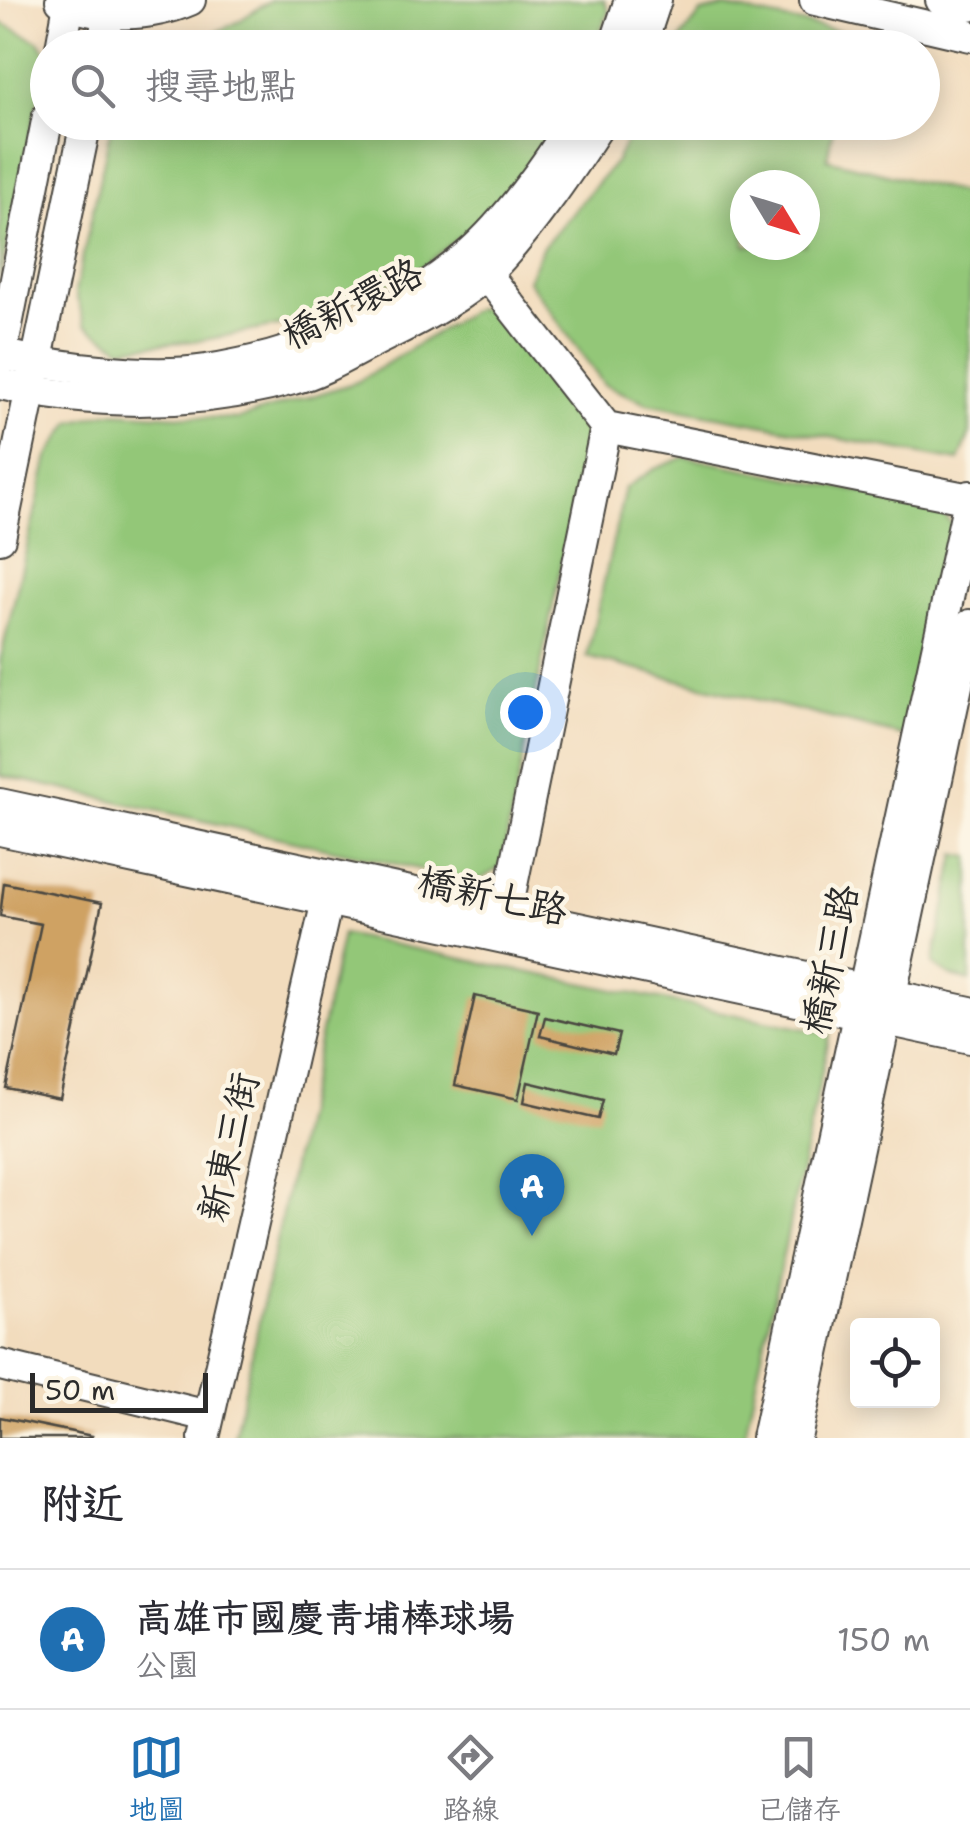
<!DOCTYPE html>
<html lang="zh-TW">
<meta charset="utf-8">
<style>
body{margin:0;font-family:"Shantell Sans","LXGW WenKai TC",sans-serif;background:#f7f7f7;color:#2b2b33}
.controls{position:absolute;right:30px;bottom:30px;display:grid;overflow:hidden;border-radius:10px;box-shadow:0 5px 25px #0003}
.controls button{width:90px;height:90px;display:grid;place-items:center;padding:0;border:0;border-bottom:2px solid #e1e1e2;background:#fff;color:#2b2b33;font:50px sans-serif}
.compass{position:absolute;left:730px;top:170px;width:90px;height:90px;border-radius:50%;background:#fff;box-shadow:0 5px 25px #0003;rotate:128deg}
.scale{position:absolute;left:30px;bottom:25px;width:178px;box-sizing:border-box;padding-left:10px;border:5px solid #2b2b2b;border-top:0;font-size:28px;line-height:35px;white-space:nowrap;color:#2b2b2b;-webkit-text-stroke:8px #fcf5e5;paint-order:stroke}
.you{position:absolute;left:525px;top:712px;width:35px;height:35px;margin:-25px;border:8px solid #fff;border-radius:50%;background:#1a73e8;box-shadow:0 0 0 15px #1a73e833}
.badge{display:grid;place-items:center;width:65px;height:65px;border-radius:50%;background:#1f6fb2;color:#fff;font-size:32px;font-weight:700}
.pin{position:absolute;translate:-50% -82px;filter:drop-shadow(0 2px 5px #0008)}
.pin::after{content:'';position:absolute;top:52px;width:35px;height:30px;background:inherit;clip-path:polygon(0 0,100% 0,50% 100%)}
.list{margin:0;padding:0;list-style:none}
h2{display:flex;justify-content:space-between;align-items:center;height:130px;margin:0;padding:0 40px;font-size:42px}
h2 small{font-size:32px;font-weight:400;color:#7c7c81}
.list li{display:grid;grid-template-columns:65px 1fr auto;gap:30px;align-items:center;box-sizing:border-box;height:140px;padding:0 40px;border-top:2px solid #e1e1e2}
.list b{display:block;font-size:38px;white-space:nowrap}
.list p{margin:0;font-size:32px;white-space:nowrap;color:#7c7c81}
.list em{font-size:32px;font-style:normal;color:#7c7c81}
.icon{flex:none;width:55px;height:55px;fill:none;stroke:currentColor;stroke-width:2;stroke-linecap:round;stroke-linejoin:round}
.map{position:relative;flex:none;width:970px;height:1438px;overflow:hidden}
.search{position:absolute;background:#fff;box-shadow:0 5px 25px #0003;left:30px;right:30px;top:30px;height:110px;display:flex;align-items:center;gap:25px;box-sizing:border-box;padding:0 35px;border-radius:55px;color:#7c7c81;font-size:38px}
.sheet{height:270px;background:#fff}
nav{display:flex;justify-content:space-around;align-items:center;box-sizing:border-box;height:140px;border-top:2px solid #e1e1e2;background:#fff;font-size:28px;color:#7c7c81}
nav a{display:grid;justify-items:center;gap:5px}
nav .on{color:#1f6fb2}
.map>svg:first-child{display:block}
.green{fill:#93c778;stroke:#5f7952;stroke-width:2.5;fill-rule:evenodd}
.building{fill:#cfa264}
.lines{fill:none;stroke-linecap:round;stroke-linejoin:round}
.minor-casing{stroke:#494641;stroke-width:34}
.minor{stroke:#fff;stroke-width:30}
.labels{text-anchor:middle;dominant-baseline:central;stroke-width:9;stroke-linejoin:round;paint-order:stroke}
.street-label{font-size:38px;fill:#2b2b2b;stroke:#fcf5e5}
</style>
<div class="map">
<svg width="970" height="1438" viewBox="0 0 970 1438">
<rect width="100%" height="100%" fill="#fcf5e5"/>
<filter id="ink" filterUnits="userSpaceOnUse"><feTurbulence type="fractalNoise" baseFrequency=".01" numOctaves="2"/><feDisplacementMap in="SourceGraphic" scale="20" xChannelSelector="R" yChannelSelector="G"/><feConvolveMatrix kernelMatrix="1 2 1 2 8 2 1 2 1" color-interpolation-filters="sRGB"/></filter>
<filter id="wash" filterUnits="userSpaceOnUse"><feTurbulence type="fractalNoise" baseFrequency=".0048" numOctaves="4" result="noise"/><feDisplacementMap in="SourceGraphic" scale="40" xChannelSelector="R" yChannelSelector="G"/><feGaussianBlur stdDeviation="2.25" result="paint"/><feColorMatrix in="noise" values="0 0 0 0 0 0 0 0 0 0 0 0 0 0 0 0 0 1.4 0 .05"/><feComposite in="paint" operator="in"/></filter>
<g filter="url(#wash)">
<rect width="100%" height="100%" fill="#f2dcbd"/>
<g class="green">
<path d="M271,0H604L609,12L593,47H185L236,23Z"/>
<path d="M725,7L853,34L850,47H674L701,13Z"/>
<path d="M0,22L39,42L48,54L0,277Z"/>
<path d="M636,122L834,123L827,159L970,195V433L959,461L647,403L604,385L528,280L542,248L616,161ZM745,185H805V245H745Z"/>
<path d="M112,123H558L505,200L423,267L304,321L204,340L121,348L85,325L75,292Z"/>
<path d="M476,308L499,313L587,434L501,867L476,882L0,775V661L48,457L71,422L110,412L238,419L357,382Z"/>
<path d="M685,457L937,507L954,527L906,737L587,657L625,488L654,469Z"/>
<path d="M956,854L970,857V981L951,976L933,964Z"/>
<path d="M342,934L830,1034L744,1438H234Z"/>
</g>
<g id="blocks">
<g class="building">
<path d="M4,883L102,903L60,1099L6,1088L41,924L0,916Z"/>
<path d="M475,996L538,1010L518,1099L455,1085Z"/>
<path d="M545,1017L619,1034L614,1054L540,1036Z"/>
<path d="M528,1082L603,1100L598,1119L524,1102Z"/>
<path d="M0,1417L92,1436L91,1438H0Z"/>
</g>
</g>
</g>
<g filter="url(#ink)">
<use href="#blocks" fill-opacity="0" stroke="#494641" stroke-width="2.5"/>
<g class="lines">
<g class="minor-casing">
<g id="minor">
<path d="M61,0C98,20 153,16 190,0"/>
<path d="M815,0L970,36"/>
<path d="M941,0L970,6"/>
<path d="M61,48L69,4"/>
<path d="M102,48L109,13"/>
<path d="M614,48L630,0"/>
<path d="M640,48L656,0"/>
<path d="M476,261L606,427L970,499"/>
<path d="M0,354C57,367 148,379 206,370C299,356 397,316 469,254C504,224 549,163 573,122"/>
<path d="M0,361L48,116"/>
<path d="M0,384C94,406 200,406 293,379C324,371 354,351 383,337C414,322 461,298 486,274C527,233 569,171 601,122"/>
<path d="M0,538L86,122"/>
<path d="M0,804L970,1012"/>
<path d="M0,830L970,1038"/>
<path d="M503,929L606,427"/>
<path d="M0,1365L208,1416"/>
<path d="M204,1438L331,883"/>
<path d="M767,1438L970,496"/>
<path d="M796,1438L970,625"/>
</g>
</g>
<use href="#minor" class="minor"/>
</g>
</g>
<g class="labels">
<g class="street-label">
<text transform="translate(352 303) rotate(-27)">橋新環路</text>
<text transform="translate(493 895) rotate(12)">橋新七路</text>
<text transform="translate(829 959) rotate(-78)">橋新三路</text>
<text transform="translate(228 1147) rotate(-77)">新東三街</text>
</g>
</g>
</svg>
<div class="controls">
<button><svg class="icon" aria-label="locate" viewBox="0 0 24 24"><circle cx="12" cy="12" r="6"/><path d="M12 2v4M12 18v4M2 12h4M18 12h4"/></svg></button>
</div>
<svg class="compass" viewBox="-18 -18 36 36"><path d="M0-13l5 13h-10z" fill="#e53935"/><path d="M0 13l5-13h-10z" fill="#7c7c81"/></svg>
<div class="scale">50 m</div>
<div class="you"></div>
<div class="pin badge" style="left:532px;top:1236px">A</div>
<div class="search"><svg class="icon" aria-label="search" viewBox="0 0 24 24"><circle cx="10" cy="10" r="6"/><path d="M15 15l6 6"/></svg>搜尋地點</div>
</div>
<section class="sheet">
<h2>附近<small></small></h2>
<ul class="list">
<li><span class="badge">A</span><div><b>高雄市國慶青埔棒球場</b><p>公園</p></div><em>150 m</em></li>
</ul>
</section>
<nav>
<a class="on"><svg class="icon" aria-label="map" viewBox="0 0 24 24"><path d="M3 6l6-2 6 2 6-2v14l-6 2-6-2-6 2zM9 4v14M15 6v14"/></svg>地圖</a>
<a><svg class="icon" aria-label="directions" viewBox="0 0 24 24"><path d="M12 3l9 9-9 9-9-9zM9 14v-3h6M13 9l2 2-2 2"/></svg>路線</a>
<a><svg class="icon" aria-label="saved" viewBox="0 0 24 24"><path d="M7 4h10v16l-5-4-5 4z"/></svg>已儲存</a>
</nav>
